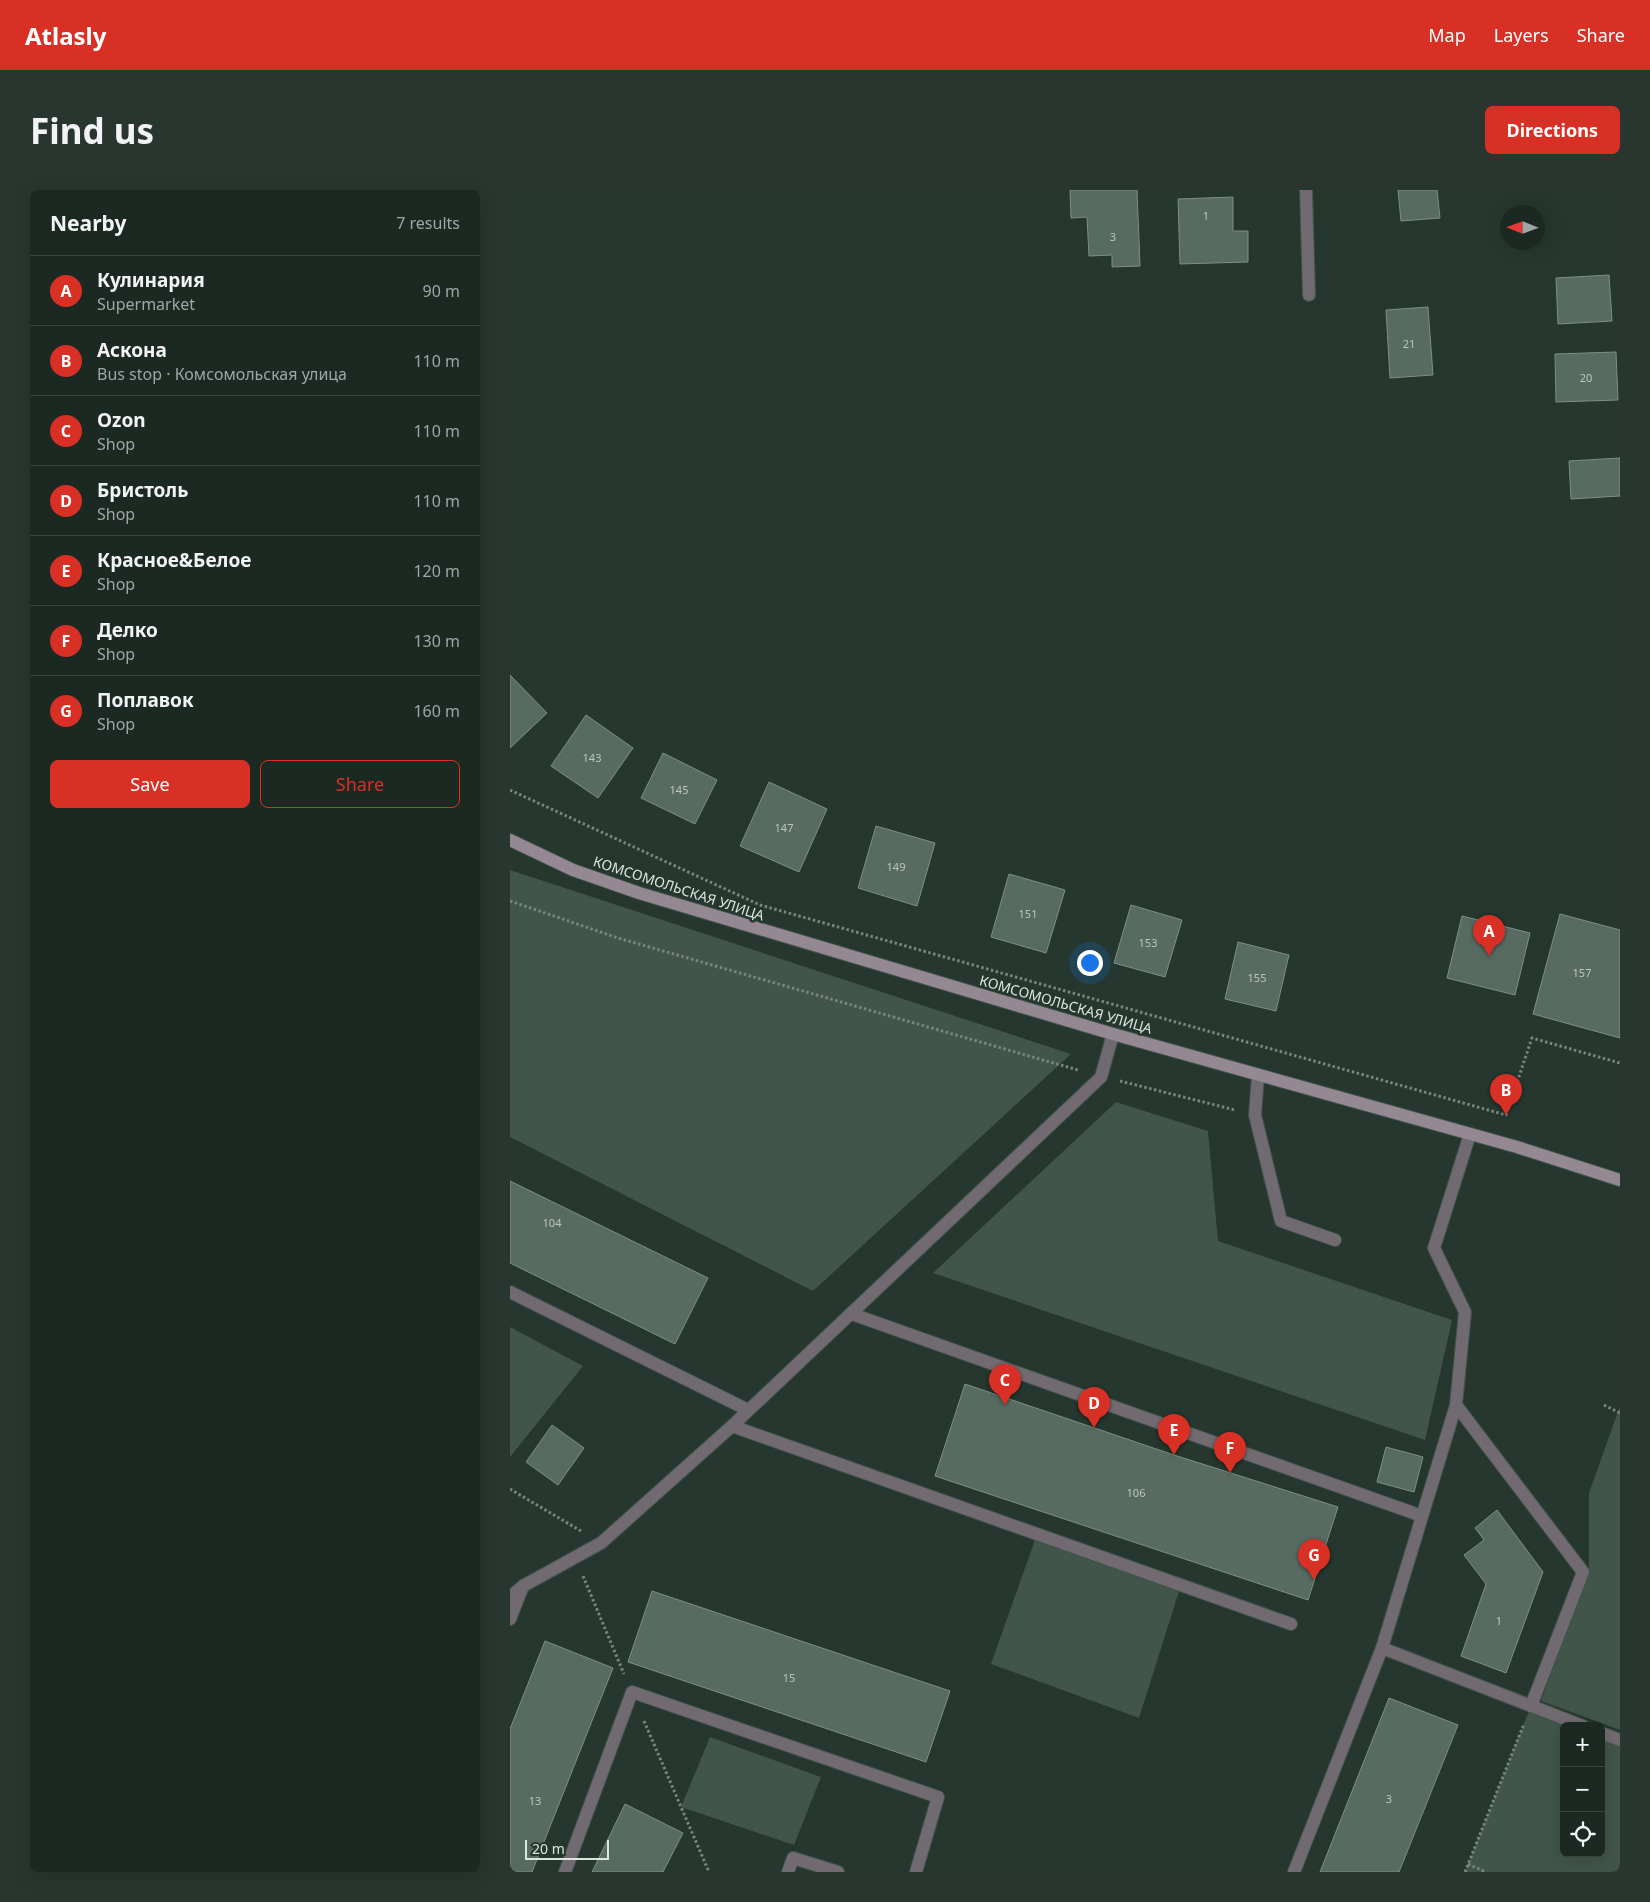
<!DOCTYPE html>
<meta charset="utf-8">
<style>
body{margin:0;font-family:"Noto Sans",sans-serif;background:#29352f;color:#f1f3f6}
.controls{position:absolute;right:15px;bottom:15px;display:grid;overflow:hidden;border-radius:8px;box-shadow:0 5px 20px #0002}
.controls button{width:45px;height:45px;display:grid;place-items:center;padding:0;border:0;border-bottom:1px solid #3a4540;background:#1c2922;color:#f1f3f6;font:25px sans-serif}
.compass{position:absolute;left:990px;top:15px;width:45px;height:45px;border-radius:50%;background:#1c2922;box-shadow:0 5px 20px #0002;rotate:271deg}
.scale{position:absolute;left:15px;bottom:12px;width:84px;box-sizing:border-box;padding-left:5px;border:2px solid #dae5df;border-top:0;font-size:14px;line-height:18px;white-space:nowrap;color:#dae5df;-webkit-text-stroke:4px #25372e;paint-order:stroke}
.you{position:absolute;left:579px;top:772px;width:18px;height:18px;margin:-12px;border:4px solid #fff;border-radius:50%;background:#1a73e8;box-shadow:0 0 0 8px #1a73e833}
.badge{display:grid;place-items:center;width:32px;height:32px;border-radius:50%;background:#d93025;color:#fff;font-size:16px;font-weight:700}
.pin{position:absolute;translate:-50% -41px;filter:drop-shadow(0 1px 2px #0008)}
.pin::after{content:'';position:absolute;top:26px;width:18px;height:15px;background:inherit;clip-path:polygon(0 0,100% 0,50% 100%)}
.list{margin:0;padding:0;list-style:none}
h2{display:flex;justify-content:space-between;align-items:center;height:65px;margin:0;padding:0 20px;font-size:21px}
h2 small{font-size:16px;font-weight:400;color:#a0a6a5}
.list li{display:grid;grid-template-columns:32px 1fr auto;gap:15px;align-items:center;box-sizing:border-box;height:70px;padding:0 20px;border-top:1px solid #3a4540}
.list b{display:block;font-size:19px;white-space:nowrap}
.list p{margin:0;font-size:16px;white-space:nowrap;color:#a0a6a5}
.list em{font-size:16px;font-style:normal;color:#a0a6a5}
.actions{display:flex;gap:10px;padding:15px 20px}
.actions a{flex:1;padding:11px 0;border:1px solid #d93025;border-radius:8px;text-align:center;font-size:18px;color:#d93025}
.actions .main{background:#d93025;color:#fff}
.icon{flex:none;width:28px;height:28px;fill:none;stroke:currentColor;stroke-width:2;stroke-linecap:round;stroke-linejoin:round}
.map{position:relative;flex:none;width:1110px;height:1682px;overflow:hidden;border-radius:8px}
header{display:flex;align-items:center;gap:30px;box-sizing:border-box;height:70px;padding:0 25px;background:#d93025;color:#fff}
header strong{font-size:24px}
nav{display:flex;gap:28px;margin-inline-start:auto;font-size:18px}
.intro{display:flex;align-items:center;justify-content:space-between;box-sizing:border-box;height:120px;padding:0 30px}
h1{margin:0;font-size:35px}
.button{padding:12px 22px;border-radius:8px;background:#d93025;color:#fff;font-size:18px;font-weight:700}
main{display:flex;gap:30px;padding:0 30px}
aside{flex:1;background:#1c2922;border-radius:8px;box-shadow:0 5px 20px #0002}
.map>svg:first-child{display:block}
.green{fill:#41554b}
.building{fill:#586b62;stroke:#7c9086}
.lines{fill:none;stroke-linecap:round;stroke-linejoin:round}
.lane-casing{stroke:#42534a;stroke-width:14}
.street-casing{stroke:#42534a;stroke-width:14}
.secondary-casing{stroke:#42534a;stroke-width:14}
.path{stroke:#78867f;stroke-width:3;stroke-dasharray:2.5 2.5;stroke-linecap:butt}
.lane{stroke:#716a70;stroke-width:12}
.street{stroke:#716a70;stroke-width:12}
.secondary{stroke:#948993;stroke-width:12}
.labels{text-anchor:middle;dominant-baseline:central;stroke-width:5;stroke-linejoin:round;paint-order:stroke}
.number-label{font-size:11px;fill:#bac6c0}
.street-label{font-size:14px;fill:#dae5df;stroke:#25372e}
</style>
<header>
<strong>Atlasly</strong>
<nav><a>Map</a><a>Layers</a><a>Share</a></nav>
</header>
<div class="intro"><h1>Find us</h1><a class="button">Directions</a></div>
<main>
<aside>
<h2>Nearby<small>7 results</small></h2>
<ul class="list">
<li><span class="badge">A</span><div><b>Кулинария</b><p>Supermarket</p></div><em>90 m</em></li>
<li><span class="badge">B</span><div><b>Аскона</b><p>Bus stop · Комсомольская улица</p></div><em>110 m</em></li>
<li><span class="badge">C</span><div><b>Ozon</b><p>Shop</p></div><em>110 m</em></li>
<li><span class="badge">D</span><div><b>Бристоль</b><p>Shop</p></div><em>110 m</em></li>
<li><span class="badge">E</span><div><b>Красное&amp;Белое</b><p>Shop</p></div><em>120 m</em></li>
<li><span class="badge">F</span><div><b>Делко</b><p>Shop</p></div><em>130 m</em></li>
<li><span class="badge">G</span><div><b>Поплавок</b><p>Shop</p></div><em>160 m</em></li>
</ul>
<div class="actions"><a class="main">Save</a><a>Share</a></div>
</aside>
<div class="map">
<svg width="1110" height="1682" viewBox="0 0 1110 1682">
<rect width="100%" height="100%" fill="#25372e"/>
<g class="green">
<path d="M0,680L561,864L303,1101L0,947Z"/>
<path d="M606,912L698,941L708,1051L942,1130L915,1250L423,1083Z"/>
<path d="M0,1137L73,1176L0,1267Z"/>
<path d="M1110,1216V1540L1031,1511L1079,1379V1303Z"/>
<path d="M527,1344L671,1395L629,1528L481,1474Z"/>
<path d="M1021,1516L1073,1536H1054V1663H1091V1543L1110,1550V1682H955Z"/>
<path d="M200,1547L311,1587L284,1655L171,1617Z"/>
</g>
<g class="building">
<path d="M560,0H627L630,76L602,77V65L579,66L577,27L561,28Z"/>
<path d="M888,0H927L930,28L891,31Z"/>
<path d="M723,7V41H738V72L670,74L668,9Z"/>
<path d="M1099,85L1102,131L1048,134L1046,88Z"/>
<path d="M918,117L923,185L880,188L876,120Z"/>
<path d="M1106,162L1108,210L1046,212L1045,164Z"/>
<path d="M1110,268V306L1061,309L1059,271Z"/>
<path d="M0,485L37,523L0,558Z"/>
<path d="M76,525L123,558L88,608L41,576Z"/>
<path d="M153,563L207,590L185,634L131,608Z"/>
<path d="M259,592L317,619L289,682L230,656Z"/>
<path d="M366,636L425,653L407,716L348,698Z"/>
<path d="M499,684L555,700L536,763L481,747Z"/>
<path d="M621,715L672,730L655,787L604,773Z"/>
<path d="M1050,724L1110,740V848L1023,824Z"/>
<path d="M952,726L1020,743L1005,805L937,788Z"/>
<path d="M728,752L779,765L766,821L715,809Z"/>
<path d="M0,991L198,1088L165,1154L0,1073Z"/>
<path d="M455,1194L664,1265L828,1317L798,1410L425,1286Z"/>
<path d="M42,1235L74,1258L48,1295L16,1272Z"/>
<path d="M876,1257L913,1267L904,1302L867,1292Z"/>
<path d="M987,1320L1033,1382L996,1483L951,1466L976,1394L954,1365L974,1350L965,1338Z"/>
<path d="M142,1401L440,1501L416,1572L118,1472Z"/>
<path d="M35,1451L103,1478L22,1682H0V1539Z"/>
<path d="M879,1508L948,1535L889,1682H810Z"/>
<path d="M115,1614L173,1643L153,1682H82Z"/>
</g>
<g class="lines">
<g class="lane-casing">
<g id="lane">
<path d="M748,885L745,925L771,1031L825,1050"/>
<path d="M0,1102L238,1220"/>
<path d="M946,1215L1073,1382L1021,1516"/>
<path d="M0,1429L13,1396"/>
<path d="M872,1458L1073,1536"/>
<path d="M1091,1543L1110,1550"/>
<path d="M55,1682L122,1502L428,1607L406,1682"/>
<path d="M278,1682L283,1668L328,1682"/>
<path d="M784,1682L872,1458L946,1215L955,1122L924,1058L960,944"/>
</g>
</g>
<g class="street-casing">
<g id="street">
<path d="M796,0L799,105"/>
<path d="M342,1124L912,1326"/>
<path d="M222,1236L781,1434"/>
<path d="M0,1407L13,1396L91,1353L222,1236L591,887L603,844"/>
</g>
</g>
<g class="secondary-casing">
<path id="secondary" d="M0,650L63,680L129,703L603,844L1007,957L1110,990"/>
</g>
<g class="path">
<path d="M0,600L250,715L996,925L1022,848L1110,873"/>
<path d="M0,711L108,748L568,880"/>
<path d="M610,891L725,920"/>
<path d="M1094,1215L1110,1223"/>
<path d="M0,1299L71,1341"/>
<path d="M73,1386L114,1484"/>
<path d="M134,1531L199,1682"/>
<path d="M958,1674L976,1682"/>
<path d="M955,1682L1014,1534"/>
</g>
<use href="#lane" class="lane"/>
<use href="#street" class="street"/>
<use href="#secondary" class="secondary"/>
</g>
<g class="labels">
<g class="number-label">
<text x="696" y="25">1</text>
<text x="603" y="46">3</text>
<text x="899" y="153">21</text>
<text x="1076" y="187">20</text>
<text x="82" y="567">143</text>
<text x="169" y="599">145</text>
<text x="274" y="637">147</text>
<text x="386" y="676">149</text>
<text x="518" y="723">151</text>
<text x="638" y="752">153</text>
<text x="1072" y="782">157</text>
<text x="747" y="787">155</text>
<text x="42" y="1032">104</text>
<text x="626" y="1302">106</text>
<text x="989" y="1430">1</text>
<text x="279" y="1487">15</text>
<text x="879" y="1608">3</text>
<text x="25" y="1610">13</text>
</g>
<g class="street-label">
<text transform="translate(169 698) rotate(18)">КОМСОМОЛЬСКАЯ УЛИЦА</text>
<text transform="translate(556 814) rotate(16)">КОМСОМОЛЬСКАЯ УЛИЦА</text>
</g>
</g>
</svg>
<div class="controls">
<button>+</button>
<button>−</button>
<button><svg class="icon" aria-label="locate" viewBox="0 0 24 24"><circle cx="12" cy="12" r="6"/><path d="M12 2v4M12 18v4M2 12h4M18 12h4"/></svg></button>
</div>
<svg class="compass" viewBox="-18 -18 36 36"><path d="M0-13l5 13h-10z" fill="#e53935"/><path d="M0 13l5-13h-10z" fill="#a0a6a5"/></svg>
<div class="scale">20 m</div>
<div class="you"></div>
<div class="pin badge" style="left:979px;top:766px">A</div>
<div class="pin badge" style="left:996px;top:925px">B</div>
<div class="pin badge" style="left:495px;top:1215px">C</div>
<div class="pin badge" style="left:584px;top:1238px">D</div>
<div class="pin badge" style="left:664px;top:1265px">E</div>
<div class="pin badge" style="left:720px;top:1283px">F</div>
<div class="pin badge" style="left:804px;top:1390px">G</div>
</div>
</main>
